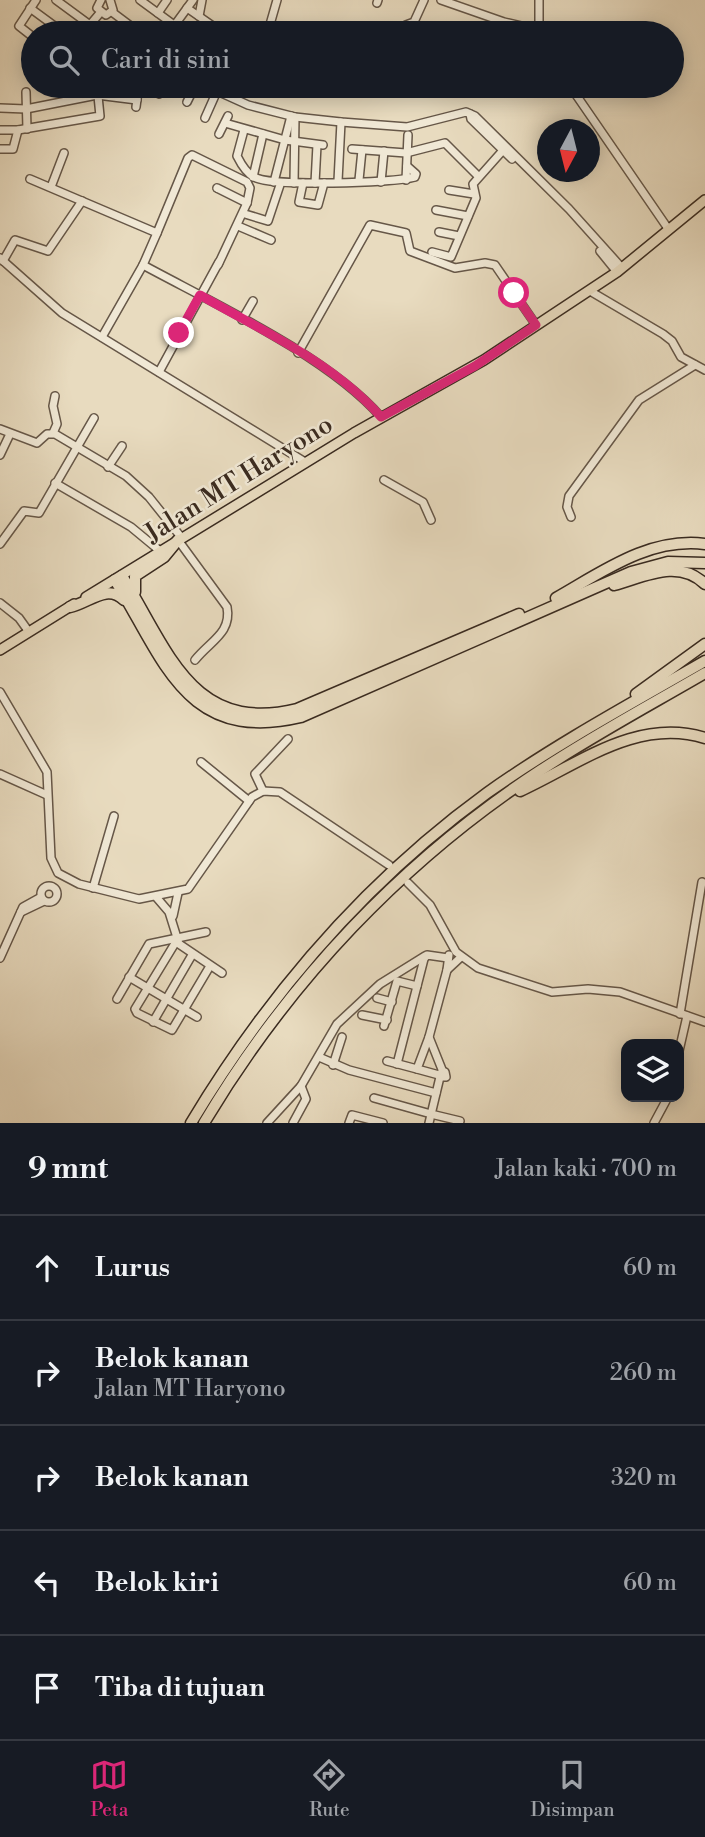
<!DOCTYPE html>
<html lang="id">
<meta charset="utf-8">
<style>
body{margin:0;font-family:"Libre Bodoni",serif;background:#242831;color:#f1f3f6}
.controls{position:absolute;right:21px;bottom:21px;display:grid;overflow:hidden;border-radius:14px;box-shadow:0 4px 18px #0003}
.controls button{width:63px;height:63px;display:grid;place-items:center;padding:0;border:0;border-bottom:2px solid #363941;background:#171b24;color:#f1f3f6;font:35px sans-serif}
.compass{position:absolute;left:537px;top:119px;width:63px;height:63px;border-radius:50%;background:#171b24;box-shadow:0 4px 18px #0003;rotate:187deg}
.stop{position:absolute;width:21px;height:21px;margin:-16px;border:5px solid #db2777;border-radius:50%;background:#fff}
.stop.end{background:#db2777;border-color:#fff;box-shadow:0 2px 7px #0008}
.list{margin:0;padding:0;list-style:none}
h2{display:flex;justify-content:space-between;align-items:center;height:91px;margin:0;padding:0 28px;font-size:30px}
h2 small{font-size:23px;font-weight:400;color:#9ea1a6}
.list li{display:grid;grid-template-columns:46px 1fr auto;gap:21px;align-items:center;box-sizing:border-box;height:105px;padding:0 28px;border-top:2px solid #363941}
.list b{display:block;font-size:26px;white-space:nowrap}
.list p{margin:0;font-size:23px;white-space:nowrap;color:#9ea1a6}
.list em{font-size:23px;font-style:normal;color:#9ea1a6}
.icon{flex:none;width:38px;height:38px;fill:none;stroke:currentColor;stroke-width:2;stroke-linecap:round;stroke-linejoin:round}
.map{position:relative;flex:none;width:705px;height:1123px;overflow:hidden}
.search{position:absolute;background:#171b24;box-shadow:0 4px 18px #0003;left:21px;right:21px;top:21px;height:77px;display:flex;align-items:center;gap:18px;box-sizing:border-box;padding:0 24px;border-radius:38px;color:#9ea1a6;font-size:26px}
.sheet{height:616px;background:#171b24}
nav{display:flex;justify-content:space-around;align-items:center;box-sizing:border-box;height:98px;border-top:2px solid #363941;background:#171b24;font-size:19px;color:#9ea1a6}
nav a{display:grid;justify-items:center;gap:4px}
nav .on{color:#db2777}
.map>svg:first-child{display:block}
.lines{fill:none;stroke-linecap:round;stroke-linejoin:round}
.minor-casing{stroke:#665748;stroke-width:10}
.major-casing{stroke:#3a2b20;stroke-width:12}
.highway-casing{stroke:#3a2b20;stroke-width:13}
.minor{stroke:#f0e8d5;stroke-width:7}
.major{stroke:#e8dbbf;stroke-width:9}
.highway{stroke:#e8dbbf;stroke-width:10}
.route{stroke:#db2777;stroke-width:9}
.labels{text-anchor:middle;dominant-baseline:central;stroke-width:5;stroke-linejoin:round;paint-order:stroke}
.street-label{font-size:26px;fill:#3a2b20;stroke:#f0e8d5}
</style>
<div class="map">
<svg width="705" height="1123" viewBox="0 0 705 1123">
<rect width="100%" height="100%" fill="#e8dbbf"/>
<filter id="stains"><feTurbulence type="fractalNoise" baseFrequency=".00286" numOctaves="4"/><feColorMatrix values="0 0 0 0 .2 0 0 0 0 .09 0 0 0 0 .02 0 0 0 .5 -.17"/></filter>
<radialGradient id="worn" r=".72"><stop offset=".6" stop-color="#630" stop-opacity="0"/><stop offset="1" stop-color="#630" stop-opacity=".3"/></radialGradient>
<g class="lines">
<g class="minor-casing">
<g id="minor">
<path d="M56,0L90,25"/>
<path d="M101,0L97,8L106,15L113,10L110,0"/>
<path d="M140,0L185,33"/>
<path d="M441,0L504,22L539,30"/>
<path d="M539,0V33"/>
<path d="M377,3L378,0"/>
<path d="M30,8L64,33"/>
<path d="M187,8L223,33"/>
<path d="M112,12L140,33"/>
<path d="M158,13L167,0"/>
<path d="M199,16L202,0"/>
<path d="M174,26L193,0"/>
<path d="M269,28L277,0"/>
<path d="M83,33L100,13"/>
<path d="M401,33L406,25L414,22L424,0"/>
<path d="M33,37L19,26L36,0"/>
<path d="M206,86L248,105L295,117L341,122L407,127L466,112L475,116L569,209L622,268"/>
<path d="M570,86L669,230"/>
<path d="M26,92L27,129"/>
<path d="M159,94L160,86"/>
<path d="M187,102L195,86"/>
<path d="M136,107L138,91"/>
<path d="M0,108L26,109L97,95L137,100"/>
<path d="M470,114L471,119L512,159"/>
<path d="M205,118L217,91"/>
<path d="M225,123L285,140L323,145"/>
<path d="M0,130H18L100,116L97,86"/>
<path d="M244,130L237,156C241,164 246,173 254,177C271,187 393,183 415,177L416,174L407,166"/>
<path d="M219,134L228,116"/>
<path d="M0,149H13L18,130"/>
<path d="M352,149L406,153L445,143L478,176"/>
<path d="M253,177L263,134"/>
<path d="M30,179L157,233L143,265L102,337"/>
<path d="M359,180L362,150"/>
<path d="M406,180L408,135"/>
<path d="M338,181L341,122"/>
<path d="M274,182L291,116"/>
<path d="M381,182L384,151"/>
<path d="M294,183L295,117"/>
<path d="M303,183L299,202L318,205L324,183"/>
<path d="M315,183L317,145"/>
<path d="M51,187L64,153"/>
<path d="M217,188L247,203"/>
<path d="M449,190L474,194"/>
<path d="M436,210L468,216"/>
<path d="M245,214L268,221L280,185"/>
<path d="M238,226L271,240"/>
<path d="M439,232L459,236"/>
<path d="M157,233L188,158L192,155L247,182L250,188L247,203L218,265"/>
<path d="M600,251L617,272"/>
<path d="M432,252L451,257L476,198L473,184L505,148"/>
<path d="M0,258L62,313L305,462"/>
<path d="M3,261L15,240L48,251L82,201"/>
<path d="M143,265C215,304 329,357 381,417"/>
<path d="M590,291L663,334L672,341L681,357L705,370"/>
<path d="M242,320L253,301"/>
<path d="M298,353L370,225L406,233L410,251L455,268L485,263L495,265L536,325"/>
<path d="M159,372L219,262"/>
<path d="M0,429L37,443L47,434H55L126,476L149,497L181,537"/>
<path d="M53,433L57,424L53,406L55,396"/>
<path d="M0,455L10,434"/>
<path d="M108,467L122,446"/>
<path d="M384,480L423,502L431,520"/>
<path d="M55,483L131,527L160,551"/>
<path d="M571,517L567,507L569,496L639,400L695,365"/>
<path d="M178,540L227,607C232,633 210,641 195,660"/>
<path d="M0,544L24,511L39,513L94,418"/>
<path d="M0,603L19,618L29,632"/>
<path d="M0,692L47,772L51,858L58,873L79,884L139,899L188,889L252,797L263,791L280,792L389,865"/>
<path d="M201,762L249,801"/>
<path d="M0,774L47,795"/>
<path d="M263,791L255,774L288,739"/>
<path d="M408,883L430,905L456,952L478,968L552,992L588,989L620,992L705,1022"/>
<circle cx="49" cy="894" r="8"/>
<path d="M93,888L114,816"/>
<path d="M157,898L169,912L179,944L222,973"/>
<path d="M21,912L44,901"/>
<path d="M173,916L178,893"/>
<path d="M177,940L135,1009L137,1013L172,1030L210,966"/>
<path d="M449,955L447,970L461,957"/>
<path d="M0,958L23,907L41,897"/>
<path d="M129,977L197,1017"/>
<path d="M377,998L392,1002"/>
<path d="M117,999L149,944L206,932"/>
<path d="M680,1014L702,882"/>
<path d="M362,1015L387,1020"/>
<path d="M153,1022L192,955"/>
<path d="M384,1026L397,981L417,986"/>
<path d="M429,1037L417,1069L439,1075"/>
<path d="M679,1051L687,1016"/>
<path d="M319,1057L349,1070L436,1093"/>
<path d="M387,1061L417,1069"/>
<path d="M397,1064L424,959L427,955L448,958"/>
<path d="M333,1065L342,1037"/>
<path d="M443,1072L429,1037L447,970"/>
<path d="M445,1072L446,1077H440L441,1073Z"/>
<path d="M374,1098L431,1114"/>
<path d="M435,1115L460,1121"/>
<path d="M267,1123L301,1086L337,1024L380,984L425,956"/>
<path d="M293,1123L306,1099L301,1086"/>
<path d="M349,1123L352,1115L383,1123"/>
<path d="M429,1123L440,1077"/>
<path d="M654,1123L668,1097"/>
</g>
</g>
<g class="major-casing">
<g id="major">
<path d="M86,597L354,433L484,360L617,272L705,200"/>
<path d="M0,650L74,604"/>
</g>
</g>
<g class="highway-casing">
<g id="highway">
<path d="M122,576C168,649 191,735 297,709L519,614"/>
<path d="M115,580C165,661 186,744 301,717L631,572L668,562L705,563"/>
<path d="M614,585C644,577 678,558 705,584"/>
<path d="M135,592V576L164,557L178,540"/>
<path d="M556,598C602,572 649,537 705,544"/>
<path d="M70,607C89,603 107,583 124,600"/>
<path d="M636,694L705,644"/>
<path d="M520,791C579,764 637,717 705,738"/>
<path d="M191,1123C268,995 366,881 487,793C556,744 632,703 705,661"/>
<path d="M204,1123C288,982 403,860 541,770C594,735 650,705 705,673"/>
</g>
</g>
<use href="#minor" class="minor"/>
<use href="#major" class="major"/>
<use href="#highway" class="highway"/>
</g>
<g class="lines">
<path class="route" d="M179,333L200,295C261,330 334,363 381,417L475,366L536,325L514,293"/>
</g>
<g class="labels">
<g class="street-label">
<text transform="translate(239 479) rotate(-32)">Jalan MT Haryono</text>
</g>
</g>
<rect width="100%" height="100%" filter="url(#stains)"/>
<rect width="100%" height="100%" fill="url(#worn)"/>
</svg>
<div class="controls">
<button><svg class="icon" aria-label="layers" viewBox="0 0 24 24"><path d="M12 4l9 5-9 5-9-5zM3 14l9 5 9-5"/></svg></button>
</div>
<svg class="compass" viewBox="-18 -18 36 36"><path d="M0-13l5 13h-10z" fill="#e53935"/><path d="M0 13l5-13h-10z" fill="#9ea1a6"/></svg>
<div class="stop" style="left:514px;top:293px"></div>
<div class="stop end" style="left:179px;top:333px"></div>
<div class="search"><svg class="icon" aria-label="search" viewBox="0 0 24 24"><circle cx="10" cy="10" r="6"/><path d="M15 15l6 6"/></svg>Cari di sini</div>
</div>
<section class="sheet">
<h2>9 mnt<small>Jalan kaki · 700 m</small></h2>
<ul class="list">
<li><svg class="icon" aria-label="ahead" viewBox="0 0 24 24"><path d="M12 20V5M6 11l6-6 6 6"/></svg><div><b>Lurus</b></div><em>60 m</em></li>
<li><svg class="icon" aria-label="right" viewBox="0 0 24 24"><path d="M7 20v-9h11M14 6l5 5-5 5"/></svg><div><b>Belok kanan</b><p>Jalan MT Haryono</p></div><em>260 m</em></li>
<li><svg class="icon" aria-label="right" viewBox="0 0 24 24"><path d="M7 20v-9h11M14 6l5 5-5 5"/></svg><div><b>Belok kanan</b></div><em>320 m</em></li>
<li><svg class="icon" aria-label="left" viewBox="0 0 24 24"><path d="M17 20v-9H6M10 6l-5 5 5 5"/></svg><div><b>Belok kiri</b></div><em>60 m</em></li>
<li><svg class="icon" aria-label="arrive" viewBox="0 0 24 24"><path d="M6 21V4h12l-3 4 3 4H6"/></svg><div><b>Tiba di tujuan</b></div></li>
</ul>
</section>
<nav>
<a class="on"><svg class="icon" aria-label="map" viewBox="0 0 24 24"><path d="M3 6l6-2 6 2 6-2v14l-6 2-6-2-6 2zM9 4v14M15 6v14"/></svg>Peta</a>
<a><svg class="icon" aria-label="directions" viewBox="0 0 24 24"><path d="M12 3l9 9-9 9-9-9zM9 14v-3h6M13 9l2 2-2 2"/></svg>Rute</a>
<a><svg class="icon" aria-label="saved" viewBox="0 0 24 24"><path d="M7 4h10v16l-5-4-5 4z"/></svg>Disimpan</a>
</nav>
